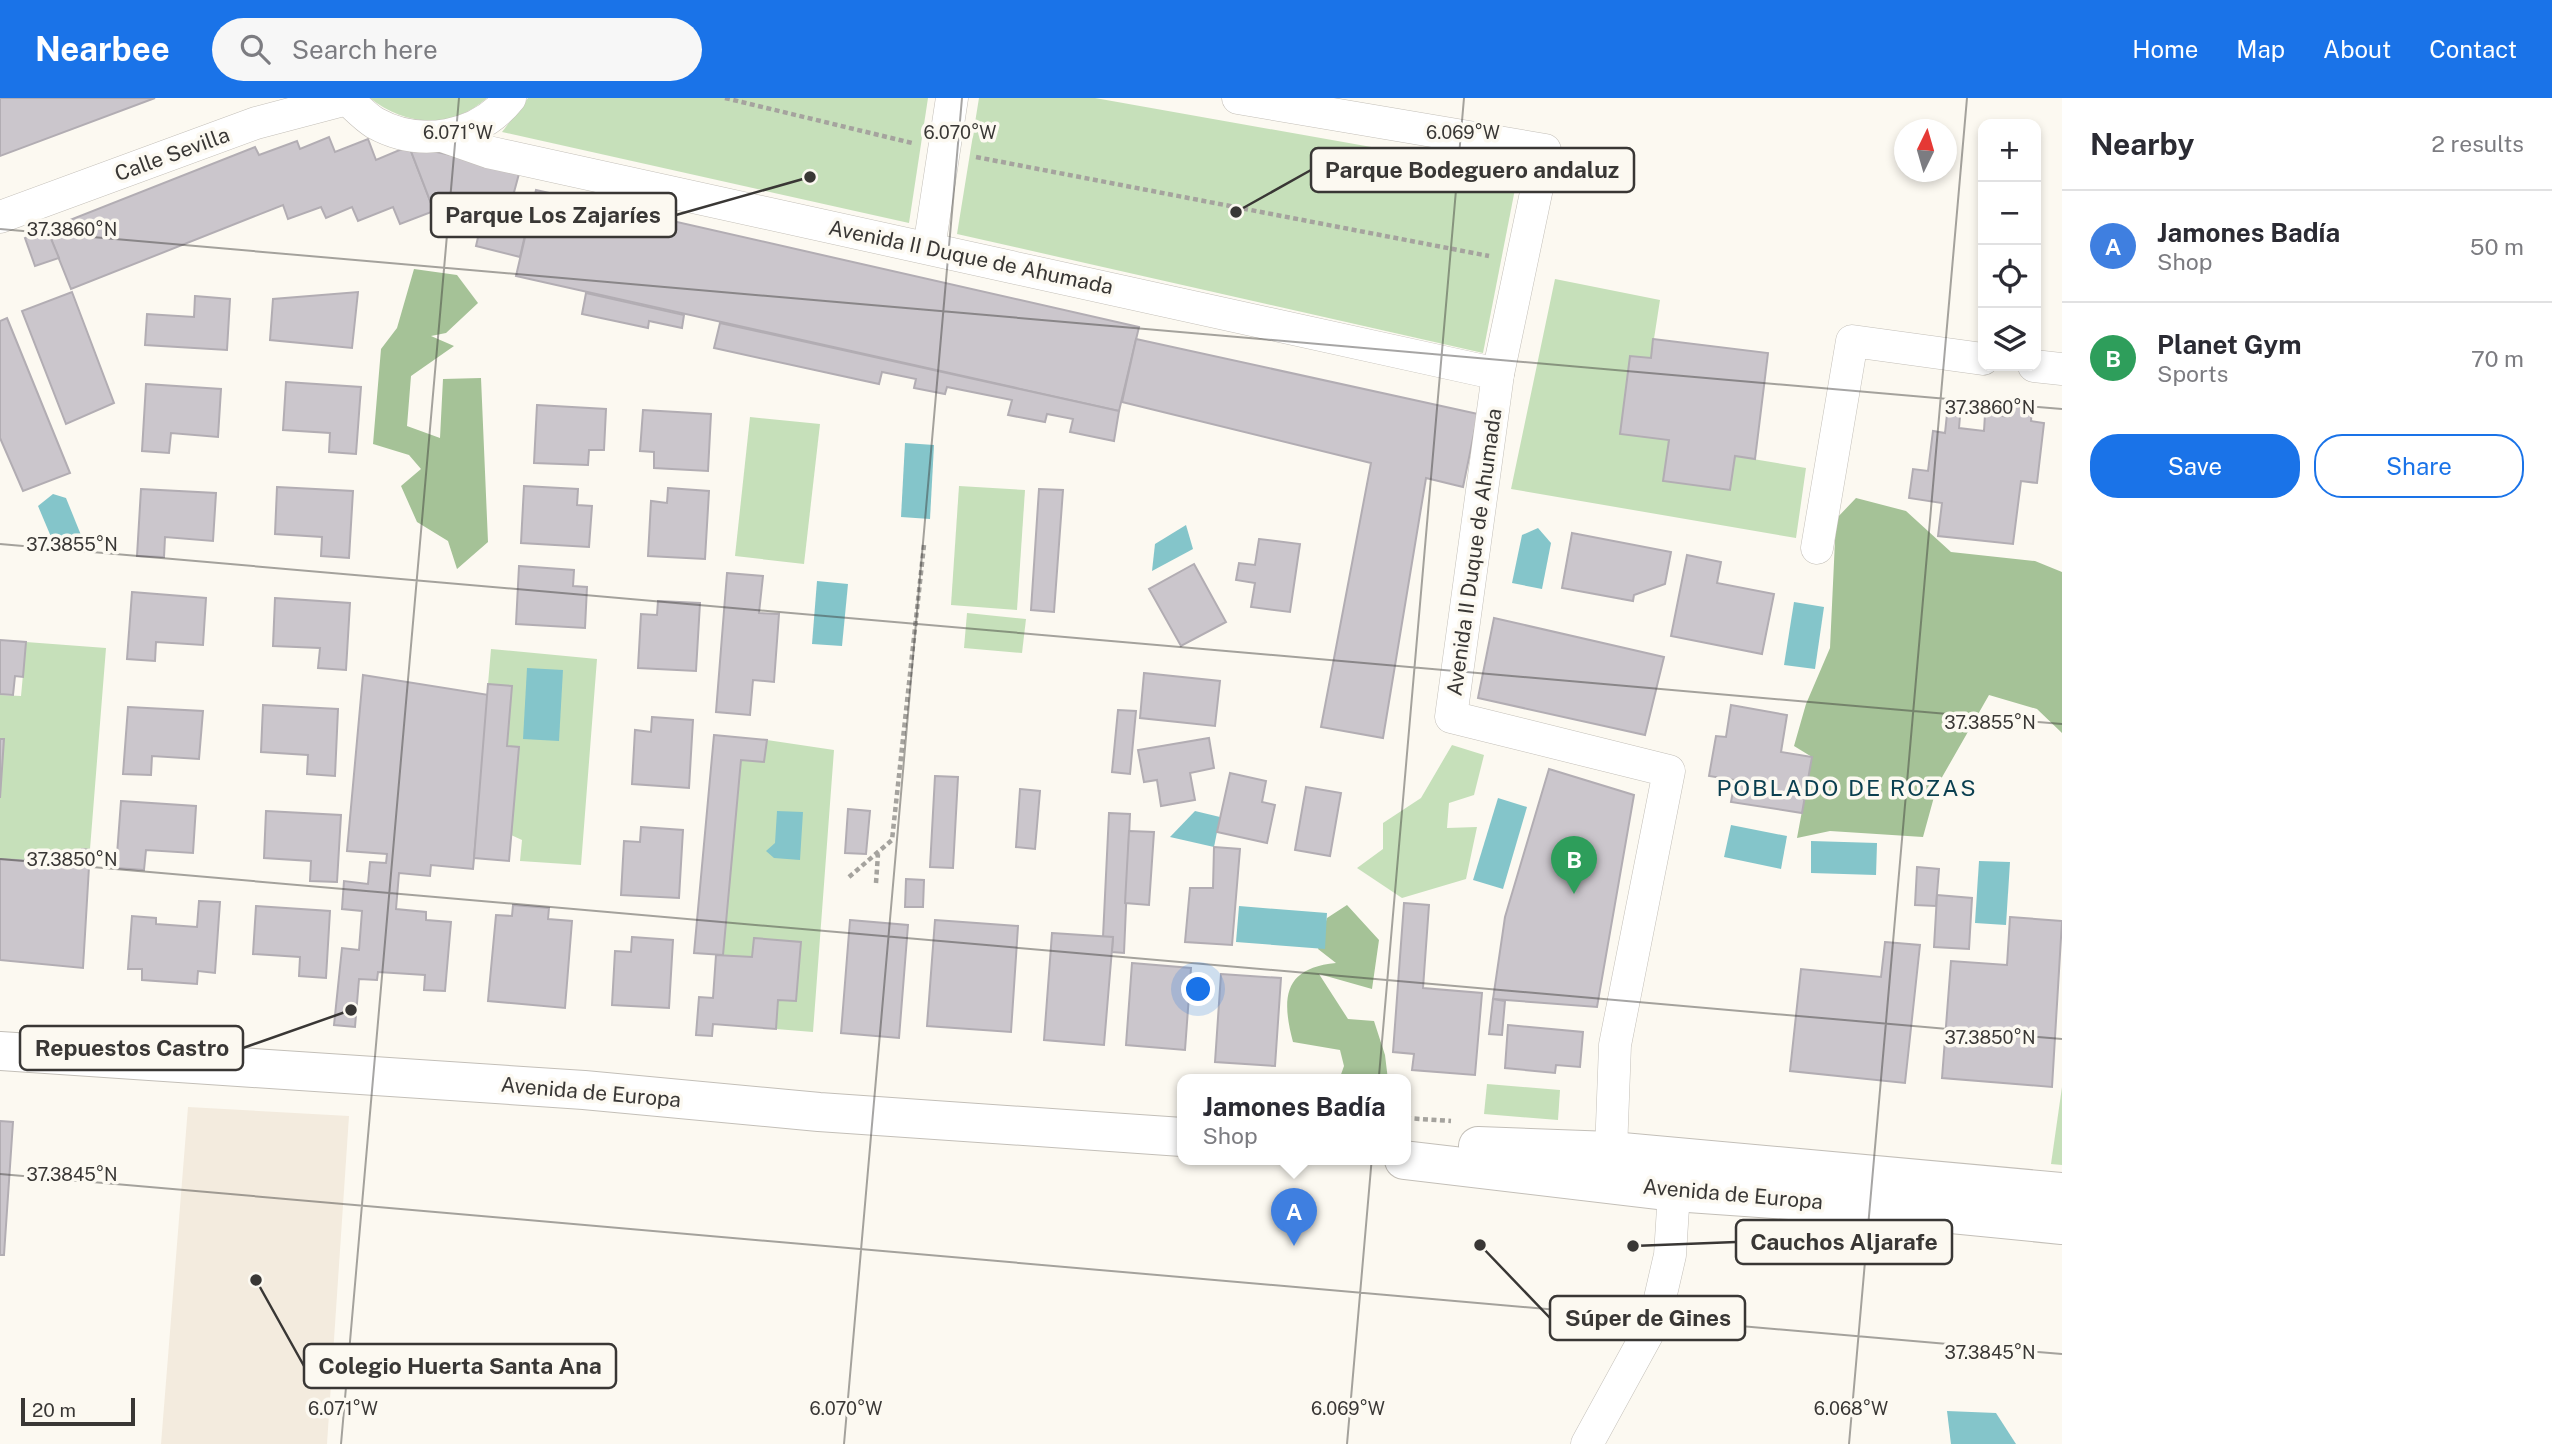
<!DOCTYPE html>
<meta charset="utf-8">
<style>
body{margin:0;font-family:"Public Sans",sans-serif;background:#f7f7f7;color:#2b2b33}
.controls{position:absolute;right:21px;top:21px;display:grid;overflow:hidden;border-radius:14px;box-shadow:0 4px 10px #0003}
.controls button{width:63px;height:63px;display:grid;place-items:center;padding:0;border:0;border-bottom:2px solid #e1e1e2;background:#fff;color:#2b2b33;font:35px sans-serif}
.compass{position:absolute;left:1894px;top:21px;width:63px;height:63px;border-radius:50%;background:#fff;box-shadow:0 4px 10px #0003;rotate:5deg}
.scale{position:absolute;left:21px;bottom:18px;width:114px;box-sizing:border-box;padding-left:7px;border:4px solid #393735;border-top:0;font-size:19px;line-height:24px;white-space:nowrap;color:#393735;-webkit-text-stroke:5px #fcf9f1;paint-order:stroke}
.you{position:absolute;left:1199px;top:892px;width:24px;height:24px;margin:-18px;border:5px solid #fff;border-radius:50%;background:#1a73e8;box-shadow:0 0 0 10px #1a73e833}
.badge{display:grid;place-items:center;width:46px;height:46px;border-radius:50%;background:#1a73e8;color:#fff;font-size:23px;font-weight:700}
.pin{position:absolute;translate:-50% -58px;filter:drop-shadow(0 2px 4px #0008)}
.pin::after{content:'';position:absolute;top:37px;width:24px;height:21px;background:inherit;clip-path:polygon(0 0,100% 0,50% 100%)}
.popup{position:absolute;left:1177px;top:976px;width:234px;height:91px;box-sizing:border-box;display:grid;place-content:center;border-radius:14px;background:#fff;filter:drop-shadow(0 2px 5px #0005);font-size:23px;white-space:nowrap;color:#7c7c81}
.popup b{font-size:26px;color:#2b2b33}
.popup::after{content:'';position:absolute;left:50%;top:100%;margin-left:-14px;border:14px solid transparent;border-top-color:#fff}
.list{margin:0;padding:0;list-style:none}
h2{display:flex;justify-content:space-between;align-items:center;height:91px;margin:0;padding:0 28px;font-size:30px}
h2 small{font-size:23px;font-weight:400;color:#7c7c81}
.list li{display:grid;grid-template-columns:46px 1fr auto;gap:21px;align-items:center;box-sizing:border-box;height:112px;padding:0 28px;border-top:2px solid #e1e1e2}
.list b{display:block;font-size:26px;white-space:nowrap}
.list p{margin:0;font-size:23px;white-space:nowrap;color:#7c7c81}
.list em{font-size:23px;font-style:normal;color:#7c7c81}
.actions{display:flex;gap:14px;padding:21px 28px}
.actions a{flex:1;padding:16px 0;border:2px solid #1a73e8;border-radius:28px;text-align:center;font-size:24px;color:#1a73e8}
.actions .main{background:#1a73e8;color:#fff}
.icon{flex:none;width:38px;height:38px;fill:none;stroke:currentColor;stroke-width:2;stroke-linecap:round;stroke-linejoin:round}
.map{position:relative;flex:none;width:2062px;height:1346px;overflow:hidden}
header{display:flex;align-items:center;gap:42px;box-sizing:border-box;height:98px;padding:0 35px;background:#1a73e8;color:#fff}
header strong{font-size:33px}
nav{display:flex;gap:38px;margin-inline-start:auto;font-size:24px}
.search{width:490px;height:63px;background:#f7f7f7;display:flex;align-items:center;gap:18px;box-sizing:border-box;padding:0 24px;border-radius:38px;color:#7c7c81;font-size:26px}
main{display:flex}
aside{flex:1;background:#fff}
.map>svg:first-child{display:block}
.built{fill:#f3ebde}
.green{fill:#c6e0ba}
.forest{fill:#a5c297}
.water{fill:#84c5ca}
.building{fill:#cbc6cc;stroke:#b2adb3;stroke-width:2}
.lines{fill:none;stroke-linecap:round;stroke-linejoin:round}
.street-casing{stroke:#c3bfb8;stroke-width:33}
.secondary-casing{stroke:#c3bfb8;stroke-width:40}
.path{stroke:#a5a39e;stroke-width:4.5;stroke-dasharray:5 3.5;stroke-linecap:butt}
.street{stroke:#fff;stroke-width:32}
.secondary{stroke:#fff;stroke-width:38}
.ticks{fill:none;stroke:#393735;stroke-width:2;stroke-opacity:0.45}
.labels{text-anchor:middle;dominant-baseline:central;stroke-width:7;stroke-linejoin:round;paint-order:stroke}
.street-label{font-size:21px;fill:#393735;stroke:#fcf9f1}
.neighbourhood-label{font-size:23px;letter-spacing:2px;fill:#0a3f50;stroke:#fcf9f1}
.ticks-label{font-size:18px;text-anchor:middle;fill:#393735;stroke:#fcf9f1;stroke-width:7;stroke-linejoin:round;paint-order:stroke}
.leader{fill:none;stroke:#393735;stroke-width:2.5}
.callout-dot{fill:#393735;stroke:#fcf9f1;stroke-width:2.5}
.callout{fill:#fcf9f1;stroke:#393735;stroke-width:2.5}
.callout-label{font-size:23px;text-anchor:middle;font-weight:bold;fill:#393735}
</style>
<header>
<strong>Nearbee</strong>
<div class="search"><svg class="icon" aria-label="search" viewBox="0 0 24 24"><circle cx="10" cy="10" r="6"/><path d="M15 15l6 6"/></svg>Search here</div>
<nav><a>Home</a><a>Map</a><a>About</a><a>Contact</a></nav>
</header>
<main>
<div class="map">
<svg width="2062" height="1346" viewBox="0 0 2062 1346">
<rect width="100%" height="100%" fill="#fcf9f1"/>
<path class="built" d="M188,1009L349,1018L327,1346H161Z"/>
<g class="green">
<path d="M370,0H487C452,31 406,29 370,0Z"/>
<path d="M528,0H928L909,125L502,34Z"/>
<path d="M979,0H1095L1501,72L1515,91L1483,255L957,136Z"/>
<path d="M1555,181L1660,202L1651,260L1630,258L1620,336L1669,342L1664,383L1730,392L1735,358L1806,370L1796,440L1511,391Z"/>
<path d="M750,319L820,326L804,466L735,458Z"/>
<path d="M959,388L1025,392L1017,512L951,507Z"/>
<path d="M967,515L1026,521L1022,555L964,550Z"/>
<path d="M26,544L106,550L90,751H83L81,766L0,761V597L21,598Z"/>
<path d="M491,551L597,561L581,767L520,763L522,742L511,737L519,650L507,648L512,589L488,586Z"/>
<path d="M767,642L834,652L813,934L776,931L778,902L796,903L801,844L754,840L752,859L723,857L741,662L764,664Z"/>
<path d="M1452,647L1484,657L1474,697L1449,705L1447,730L1477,729L1466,781L1402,800L1357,770L1383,751V725L1421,700Z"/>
<path d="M1487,986L1560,992L1558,1022L1484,1016Z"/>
<path d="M2062,989V1067L2051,1066Z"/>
</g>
<g class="forest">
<path d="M414,171L457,177L478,205L446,235L431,238L454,248L411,278L407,328L440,340L443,281L481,280L488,444L457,471L448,443L417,424L401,388L421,371L409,357L373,346L381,251L397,230Z"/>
<path d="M1856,400L1906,413L1951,454L2035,463L2062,474V635L2037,611L1989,597L1937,688L1923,739L1830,733L1797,740L1812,659L1794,648L1806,606L1830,550L1836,421Z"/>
<path d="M1347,807L1379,842L1372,891L1319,876L1348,921L1374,923L1385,957L1388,982H1339L1344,968L1340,952L1293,944C1281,899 1284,870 1336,865L1318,851L1327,820Z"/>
</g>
<g class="water">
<path d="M905,345L934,347L930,421L901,419Z"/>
<path d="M53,396L66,400L83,442L57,453L38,408Z"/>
<path d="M1186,427L1193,451L1152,473L1155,446Z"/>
<path d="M1538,430L1551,445L1542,491L1512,485L1522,437Z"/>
<path d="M817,483L848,486L842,548L812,546Z"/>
<path d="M1794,504L1824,509L1815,571L1784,567Z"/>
<path d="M527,570L563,572L559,643L523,641Z"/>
<path d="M1498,700L1527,709L1503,791L1473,782Z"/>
<path d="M777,713L803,714L800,762L774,760L766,753L775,745Z"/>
<path d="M1195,713L1220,719L1214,749L1170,739Z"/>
<path d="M1731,727L1787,738L1781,771L1724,759Z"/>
<path d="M1811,743L1877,745L1876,777L1811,775Z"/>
<path d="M1979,763L2010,764L2006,827L1975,825Z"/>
<path d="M1239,808L1327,815L1325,851L1236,844Z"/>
<path d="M1947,1313L1996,1315L2016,1346H1951Z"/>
</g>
<g class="building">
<path d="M0,0H155L0,58Z"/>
<path d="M329,39L335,54L368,41L376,62L409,48L434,113L400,126L393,109L358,123L352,109L326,120L321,109L288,121L283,107L71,191L47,131L255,49L259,57L297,43L300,51Z"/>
<path d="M409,48L520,72L513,98L533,102L520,159L476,148L482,122L434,113Z"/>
<path d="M536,92L1139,229L1119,313L516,178Z"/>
<path d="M47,131L59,160L35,168L25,140Z"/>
<path d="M72,194L114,305L66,326L22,213Z"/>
<path d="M358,194L352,250L270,242L273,201Z"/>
<path d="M586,195L684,217L682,230L649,223L648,230L582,216Z"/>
<path d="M195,198L230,201L227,252L145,247L147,216L194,219Z"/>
<path d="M7,220L70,375L23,393L0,340V223Z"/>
<path d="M720,225L1119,313L1114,343L1070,334L1073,321L1047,316L1045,324L1008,317L1012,302L947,289L945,296L914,290L916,281L882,274L879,286L714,250Z"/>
<path d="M1136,241L1478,316L1463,389L1426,380L1383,640L1321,629L1371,365L1122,304Z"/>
<path d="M1653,241L1768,255L1755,361L1735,358L1730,392L1663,383L1669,342L1620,336L1630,258L1651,260Z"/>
<path d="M286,284L361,289L356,356L329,354L330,335L283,332Z"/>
<path d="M146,286L221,291L218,339L171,335L169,355L142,353Z"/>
<path d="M537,307L606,311L604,352H589L588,367L534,365Z"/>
<path d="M2010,307L2032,310L2031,323L2044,325L2037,385L2021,383L2013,446L1938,438L1942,405L1909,400L1913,371L1928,373L1933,333L1945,335L1947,316L1960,318L1959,330L1984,333L1985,316L2009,319Z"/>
<path d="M643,312L711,316L708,373L654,370V354L640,353Z"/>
<path d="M524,388L578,391L577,407L592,408L589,449L521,445Z"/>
<path d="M277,389L353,393L349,460L321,458L322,439L275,436Z"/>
<path d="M668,390L709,393L705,461L648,458L651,403L667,405Z"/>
<path d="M141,391L216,395L213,443L165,439L164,459L137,458Z"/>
<path d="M1039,391L1063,392L1054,514L1031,512Z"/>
<path d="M1572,435L1671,454L1665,486L1634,497L1633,503L1562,490Z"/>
<path d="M1259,441L1300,446L1290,514L1251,509L1255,485L1236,482L1239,465L1255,467Z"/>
<path d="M1687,457L1721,464L1717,485L1774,496L1762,556L1671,538Z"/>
<path d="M1194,466L1226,524L1181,548L1149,491Z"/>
<path d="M519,468L574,472L573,488L587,489L585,530L516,526Z"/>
<path d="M727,475L763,478L759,515L779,516L774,584L753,582L750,617L716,614Z"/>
<path d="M132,494L206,500L203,547L156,544L155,563L127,561Z"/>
<path d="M275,500L350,505L346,572L318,570L320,550L273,548Z"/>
<path d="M658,503L700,505L696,573L638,570L641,516L657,517Z"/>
<path d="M1494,520L1664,559L1645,637L1478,600Z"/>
<path d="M0,542L26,544L23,579L15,578L13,597L0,596Z"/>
<path d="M1144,575L1220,583L1215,628L1140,620Z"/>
<path d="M363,577L489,597L473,771L431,767L430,778L399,775L396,811L426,814V822L451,824L445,893L424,892L425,877L378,874L377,882L359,881L355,929L334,927L342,850L359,852L362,813L342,811L344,783L368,786L370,764L386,765L387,756L347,753Z"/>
<path d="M488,586L512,588L507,648L519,649L509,763L474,760Z"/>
<path d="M263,607L338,611L335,678L307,676L308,657L261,654Z"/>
<path d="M1731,607L1787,617L1781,654L1812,659L1802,715L1731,704L1735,682L1709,678L1716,638L1726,639Z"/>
<path d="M128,609L203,613L199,661L152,658L151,677L123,676Z"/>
<path d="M1118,612L1136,613L1130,676L1112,674Z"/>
<path d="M652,619L693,622L689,690L632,686L635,632L651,634Z"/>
<path d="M714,637L767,642L764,664L741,662L723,857L694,855Z"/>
<path d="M1209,640L1214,670L1190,675L1195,702L1161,708L1157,682L1144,684L1138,652Z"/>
<path d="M0,641H4L0,700Z"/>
<path d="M1549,671L1634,697L1597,909L1493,901L1505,819Z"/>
<path d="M1230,675L1266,683L1262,704L1275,707L1267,745L1217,734Z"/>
<path d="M935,678L958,679L953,770L930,769Z"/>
<path d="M1306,689L1341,695L1330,758L1295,752Z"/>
<path d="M1020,691L1040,693L1035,751L1016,749Z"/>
<path d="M121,703L196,708L193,755L146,752L144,772L116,770Z"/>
<path d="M848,711L870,713L866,756L845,755Z"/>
<path d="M266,713L341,717L337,784L310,783L311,763L264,760Z"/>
<path d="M1109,715L1130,716L1124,855L1112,854L1113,839H1103Z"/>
<path d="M641,729L683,732L679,800L621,797L624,743L640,744Z"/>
<path d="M1129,733L1154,734L1149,807L1125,805Z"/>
<path d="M1214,749L1240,751L1232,847L1185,844L1190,790H1213Z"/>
<path d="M82,751L90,752L83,870L0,862V761L81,766Z"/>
<path d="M1917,769L1939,771L1936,808L1915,807Z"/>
<path d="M906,781L924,782L923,809H905Z"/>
<path d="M1937,797L1972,800L1969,851L1934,849Z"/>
<path d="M199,803L220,804L215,875L198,873L197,886L142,882V871H128L132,818L156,820V826L197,829Z"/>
<path d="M1404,805L1429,807L1423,890L1482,895L1475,977L1412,972L1414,956L1393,954Z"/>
<path d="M513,807L549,810L548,821L572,823L565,910L488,903L496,817L512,818Z"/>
<path d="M256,808L330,813L326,880L299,878L300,859L253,856Z"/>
<path d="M2010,819L2062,823L2052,989L1942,980L1951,863L2007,867Z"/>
<path d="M850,822L908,827L899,940L841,935Z"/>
<path d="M935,822L1018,828L1011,934L927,928Z"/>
<path d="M1052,835L1113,839L1104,947L1044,942Z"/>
<path d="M632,839L673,842L669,910L612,907L615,853L631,854Z"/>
<path d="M754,840L801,844L796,903L778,902L776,931L713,926L712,938L696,937L699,899L713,900L716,857L752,859Z"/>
<path d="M1885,844L1920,847L1905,985L1790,973L1801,871L1881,879Z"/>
<path d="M1132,865L1191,870L1185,952L1126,947Z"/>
<path d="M1221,876L1281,880L1275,968L1215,964Z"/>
<path d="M1493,901L1505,903L1502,937L1489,936Z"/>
<path d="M1508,927L1583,934L1580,969L1556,967L1555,975L1505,970Z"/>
<path d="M0,1023L13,1024L4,1157H0Z"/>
</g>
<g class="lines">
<g class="street-casing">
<g id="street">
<path d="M346,0C355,8 365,19 375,25C420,50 478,40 510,0"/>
<path d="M1238,0L1545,52L1498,276L1451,619L1669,673L1615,947L1611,1053"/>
<path d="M445,39L488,54L1498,276"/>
<path d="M0,119L256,25L347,1"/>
<path d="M929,150L952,0"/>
<path d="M2034,268L2062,271"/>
<path d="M1817,450L1852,243L1983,261"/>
<path d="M1587,1346L1655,1222L1670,1157L1674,1094"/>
</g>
</g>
<g class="secondary-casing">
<g id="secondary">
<path d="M0,953L584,992L819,1014L1182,1039"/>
<path d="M1478,1048L1611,1053L2062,1094"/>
<path d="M1404,1062L1674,1094L1860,1107L2062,1127"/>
</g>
</g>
<g class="path">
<path d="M725,0L912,45"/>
<path d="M976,59L1489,158"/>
<path d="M849,779L892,742L924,447"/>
<path d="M876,785L878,756"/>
<path d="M1406,1020L1451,1023"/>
</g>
<use href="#street" class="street"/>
<use href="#secondary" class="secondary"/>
</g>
<path class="ticks" d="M0,131L2062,311M0,446L2062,626M0,761L2062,941M0,1076L2062,1256M341,1346L459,0M844,1346L962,0M1347,1346L1464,0M1849,1346L1967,0"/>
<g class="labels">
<g class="street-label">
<text transform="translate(172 56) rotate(-20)">Calle Sevilla</text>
<text transform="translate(971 159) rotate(12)">Avenida II Duque de Ahumada</text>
<text transform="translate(1474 454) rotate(-82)">Avenida II Duque de Ahumada</text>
<text transform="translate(591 994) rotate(5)">Avenida de Europa</text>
<text transform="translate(1733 1096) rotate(5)">Avenida de Europa</text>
</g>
<g class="neighbourhood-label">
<text x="1847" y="689">POBLADO DE ROZAS</text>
</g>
</g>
<g class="ticks-label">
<text x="458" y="41">6.071°W</text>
<text x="960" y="41">6.070°W</text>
<text x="1463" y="41">6.069°W</text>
<text x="72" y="138">37.3860°N</text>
<text x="1990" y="316">37.3860°N</text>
<text x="72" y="453">37.3855°N</text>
<text x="1990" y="631">37.3855°N</text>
<text x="72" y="768">37.3850°N</text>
<text x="1990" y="946">37.3850°N</text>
<text x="72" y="1083">37.3845°N</text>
<text x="1990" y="1261">37.3845°N</text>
<text x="343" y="1317">6.071°W</text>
<text x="846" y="1317">6.070°W</text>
<text x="1348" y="1317">6.069°W</text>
<text x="1851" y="1317">6.068°W</text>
</g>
<path class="leader" d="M1236 114L1311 72M810 79L676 117M351 912L243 950M1633 1148L1736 1144M1480 1147L1550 1220M256 1182L304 1268"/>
<g class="callout-dot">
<circle cx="1236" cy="114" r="7"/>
<circle cx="810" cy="79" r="7"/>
<circle cx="351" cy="912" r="7"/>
<circle cx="1633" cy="1148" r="7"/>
<circle cx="1480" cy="1147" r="7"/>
<circle cx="256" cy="1182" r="7"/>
</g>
<g class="callout">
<rect x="1311" y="50" width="323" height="44" rx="7"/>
<rect x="431" y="95" width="245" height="44" rx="7"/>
<rect x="20" y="928" width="223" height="44" rx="7"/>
<rect x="1736" y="1122" width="216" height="44" rx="7"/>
<rect x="1550" y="1198" width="195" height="44" rx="7"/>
<rect x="304" y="1246" width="312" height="44" rx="7"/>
</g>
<g class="callout-label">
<text x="1472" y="80">Parque Bodeguero andaluz</text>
<text x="553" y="125">Parque Los Zajaríes</text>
<text x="132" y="958">Repuestos Castro</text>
<text x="1844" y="1152">Cauchos Aljarafe</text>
<text x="1648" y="1228">Súper de Gines</text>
<text x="460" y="1276">Colegio Huerta Santa Ana</text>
</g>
</svg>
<div class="controls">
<button>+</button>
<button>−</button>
<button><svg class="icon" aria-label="locate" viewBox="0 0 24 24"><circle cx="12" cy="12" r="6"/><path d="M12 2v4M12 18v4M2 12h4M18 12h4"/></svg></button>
<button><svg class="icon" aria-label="layers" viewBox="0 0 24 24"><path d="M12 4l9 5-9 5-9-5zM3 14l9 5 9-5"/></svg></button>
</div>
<svg class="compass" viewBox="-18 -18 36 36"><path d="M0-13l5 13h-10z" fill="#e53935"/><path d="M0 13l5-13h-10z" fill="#7c7c81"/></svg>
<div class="scale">20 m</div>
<div class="you"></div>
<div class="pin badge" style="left:1294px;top:1148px;background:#3f7fe0">A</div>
<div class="popup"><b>Jamones Badía</b>Shop</div>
<div class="pin badge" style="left:1574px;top:796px;background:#2e9e5b">B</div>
</div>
<aside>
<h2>Nearby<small>2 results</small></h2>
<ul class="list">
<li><span class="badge" style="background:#3f7fe0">A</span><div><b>Jamones Badía</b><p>Shop</p></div><em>50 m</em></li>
<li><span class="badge" style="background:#2e9e5b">B</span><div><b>Planet Gym</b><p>Sports</p></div><em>70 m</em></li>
</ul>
<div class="actions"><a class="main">Save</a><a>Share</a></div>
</aside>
</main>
